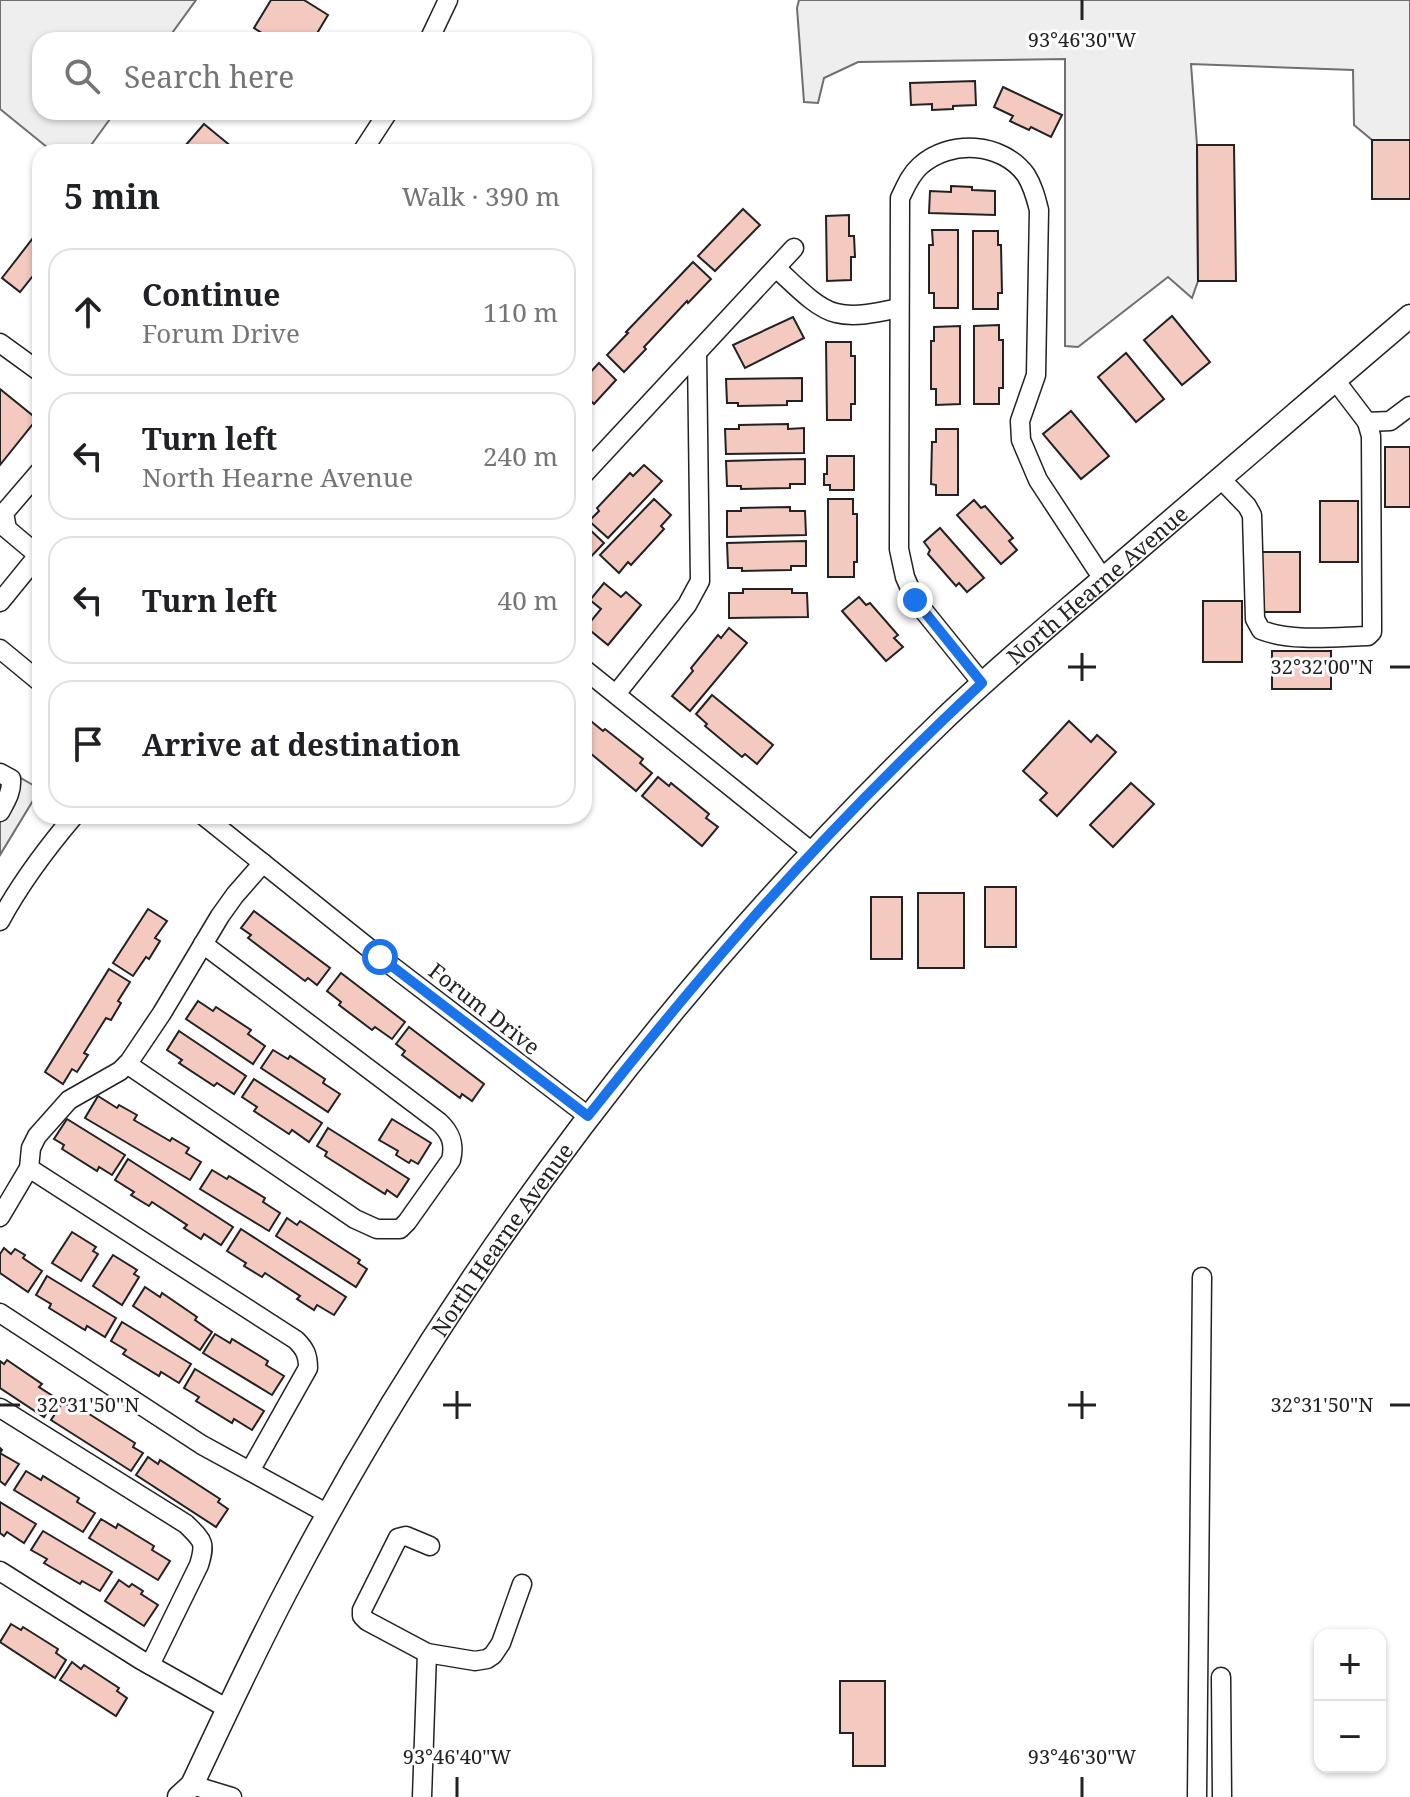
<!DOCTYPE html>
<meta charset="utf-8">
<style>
body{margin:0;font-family:"Noto Serif",serif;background:#f6f6f6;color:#202124}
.controls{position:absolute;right:24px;bottom:24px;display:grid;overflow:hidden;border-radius:16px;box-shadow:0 2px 6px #0004}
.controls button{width:72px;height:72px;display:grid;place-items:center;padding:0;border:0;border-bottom:2px solid #e0e0e0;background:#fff;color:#202124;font:40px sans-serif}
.stop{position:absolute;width:24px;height:24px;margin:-18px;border:6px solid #1a73e8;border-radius:50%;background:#fff}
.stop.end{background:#1a73e8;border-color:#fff;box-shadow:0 2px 8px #0008}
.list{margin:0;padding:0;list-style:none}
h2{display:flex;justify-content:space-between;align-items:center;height:104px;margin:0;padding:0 32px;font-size:34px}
h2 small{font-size:26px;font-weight:400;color:#757577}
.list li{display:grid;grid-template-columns:52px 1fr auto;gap:24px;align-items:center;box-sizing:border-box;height:128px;margin:0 16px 16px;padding:0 16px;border:2px solid #e0e0e0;border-radius:24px}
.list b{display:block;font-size:30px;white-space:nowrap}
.list p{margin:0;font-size:26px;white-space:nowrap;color:#757577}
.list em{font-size:26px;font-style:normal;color:#757577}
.icon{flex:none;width:44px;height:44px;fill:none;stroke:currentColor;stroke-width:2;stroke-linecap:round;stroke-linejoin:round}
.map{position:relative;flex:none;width:1410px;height:1797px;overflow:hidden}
.search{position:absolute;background:#fff;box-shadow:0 2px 6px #0004;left:32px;top:32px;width:560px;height:88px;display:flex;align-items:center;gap:20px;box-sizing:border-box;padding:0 28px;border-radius:24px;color:#757577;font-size:30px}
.panel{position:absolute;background:#fff;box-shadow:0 2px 6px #0004;left:32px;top:144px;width:560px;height:680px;border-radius:24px}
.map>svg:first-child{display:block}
.green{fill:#eee;stroke:#6f6f6f;stroke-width:2}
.parking{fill:#ededed;stroke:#6f6f6f;stroke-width:2}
.building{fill:#f3c9c0;stroke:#222;stroke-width:2}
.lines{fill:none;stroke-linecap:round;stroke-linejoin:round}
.minor-casing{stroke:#222;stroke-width:21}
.major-casing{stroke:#222;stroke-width:25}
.minor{stroke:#fff;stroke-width:18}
.major{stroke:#fff;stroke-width:22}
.route{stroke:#1a73e8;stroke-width:10}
.ticks{fill:none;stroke:#222;stroke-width:3}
.labels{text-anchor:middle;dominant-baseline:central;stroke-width:6;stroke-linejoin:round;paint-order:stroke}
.street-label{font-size:22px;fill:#222;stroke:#fff}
.ticks-label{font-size:20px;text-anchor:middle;fill:#222;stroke:#fff;stroke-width:6;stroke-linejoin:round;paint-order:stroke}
</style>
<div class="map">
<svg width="1410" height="1797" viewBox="0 0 1410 1797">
<rect width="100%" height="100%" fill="#fff"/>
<g class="green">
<path d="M0,0H196L167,40H40V112H115L86,152H53L0,109Z"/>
<path d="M799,0H1410V140H1372L1354,125L1353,70L1191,64L1197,145L1198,281L1192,298L1168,277L1078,347L1065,346V59L858,62L824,78L818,103L804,102L797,8Z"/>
</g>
<path class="parking" d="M0,766L40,789L0,855Z"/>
<g class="building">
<path d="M271,0H304L328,15L313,40H273L254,28Z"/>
<path d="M975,81L976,105L953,106V109L932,110V104L911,105L910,83Z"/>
<path d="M1003,87L1062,115L1051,137L1031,127L1029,130L1010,121L1013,116L994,107Z"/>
<path d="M204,124L238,152H192L185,146Z"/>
<rect x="1372" y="140" width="38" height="59"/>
<path d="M1197,145H1234L1236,281H1198Z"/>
<path d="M951,186L972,187V190L995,191V215L929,213L930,191L951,192Z"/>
<path d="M743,209L760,225L715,271L698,256Z"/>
<path d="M849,215V236H854L855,257H851V280L827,281L826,216Z"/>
<path d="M40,229V267L20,292L2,278Z"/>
<path d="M932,230H958V308H934V293H929V245H933Z"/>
<path d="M973,231H998V245H1001L1002,293H998V309H973Z"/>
<path d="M693,262L711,279L688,303L687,301L644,347L646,349L624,372L607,355L628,333L626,332Z"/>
<path d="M1172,316L1210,362L1182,385L1144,340Z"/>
<path d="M793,317L804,338L745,368L733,345Z"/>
<path d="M999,325V340H1003V388H999V404H974V326Z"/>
<path d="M960,326V404L936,405V389H931V341H934V327Z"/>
<path d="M826,342H851V356H855V404H851V420H827Z"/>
<path d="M1126,353L1164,399L1136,422L1098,377Z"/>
<path d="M599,363L616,380L594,404L592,402L584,411V379Z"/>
<path d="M802,378V401H787V405L738,406V403H727L726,379Z"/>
<path d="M0,389L37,419L0,465Z"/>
<path d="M1071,411L1109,456L1081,479L1043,434Z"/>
<path d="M788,424V429L804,428V453L726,454L725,429H739V425Z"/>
<path d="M936,429H958V495H936V485L931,484L932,442H936Z"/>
<rect x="1385" y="447" width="25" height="60"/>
<path d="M827,456H854V490H830V485H824V474H827Z"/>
<path d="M805,459V484H790V488L741,489V486H727L726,461Z"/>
<path d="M644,465L662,481L608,538L589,521L599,511L597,508L630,473L633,476Z"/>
<path d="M654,499L671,515L661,526L664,529L631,565L628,562L619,573L600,555Z"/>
<path d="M828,499H853V514H857V562H854V577H828Z"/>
<path d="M974,500L981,508L985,506L1013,538L1009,541L1017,550L1001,564L957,515Z"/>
<rect x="1320" y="501" width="38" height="61"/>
<path d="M790,507V511H805L806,535L727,537V511H741V508Z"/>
<path d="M586,526L604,543L584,564V528Z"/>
<path d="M940,528L984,578L967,592L959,583L956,586L928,554L930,550L924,542Z"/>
<path d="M806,541V566H791V570L742,571V568H728L727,543Z"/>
<rect x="1261" y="552" width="39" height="60"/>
<path d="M604,583L621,597L626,592L641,605L608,645L586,627L601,609L590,600Z"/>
<path d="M743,589H792V593H807L808,617L729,618V593H743Z"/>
<path d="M859,597L866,605L870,603L898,635L894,638L903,647L886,661L842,611Z"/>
<rect x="1203" y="601" width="39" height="61"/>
<path d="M729,628L747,643L690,711L672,696L693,671L691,668L718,635L721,638Z"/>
<rect x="1272" y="651" width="59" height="38"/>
<path d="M712,695L773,745L757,764L745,754L742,757L705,726L707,724L696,714Z"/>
<path d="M1069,721L1091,742L1097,735L1116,752L1057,816L1040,800L1047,793L1023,771Z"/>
<path d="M592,722L603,731L605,729L643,759L640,763L652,773L636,791L584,748V732Z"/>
<path d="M658,777L669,786L671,783L709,814L706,818L718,827L702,846L642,796Z"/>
<path d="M1131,783L1154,804L1113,847L1090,825Z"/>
<rect x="985" y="887" width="31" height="60"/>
<rect x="918" y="893" width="46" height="75"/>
<rect x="871" y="897" width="31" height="62"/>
<path d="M148,909L167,921L155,938L160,941L149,959L146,957L133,976L113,963Z"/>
<path d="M254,911L330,968L317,985L308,978L305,981L248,938L251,935L241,928Z"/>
<path d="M109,969L130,982L118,1001L121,1003L111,1020L106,1018L84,1053L88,1055L77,1072L72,1069L63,1084L45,1072Z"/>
<path d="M341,973L405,1022L392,1039L375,1027L372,1030L339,1005L341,1002L327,991Z"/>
<path d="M198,1001L213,1011L216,1007L251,1030L248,1034L265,1046L253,1064L186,1019Z"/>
<path d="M409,1027L484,1084L472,1101L462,1094L460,1098L402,1055L405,1051L396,1044Z"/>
<path d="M179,1031L246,1076L234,1094L217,1083L214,1086L179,1063L182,1060L167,1050Z"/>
<path d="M273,1050L288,1059L290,1056L325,1079L323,1083L340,1094L328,1112L261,1068Z"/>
<path d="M254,1079L322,1123L309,1142L292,1130L289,1134L254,1111L257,1107L242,1097Z"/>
<path d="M98,1096L117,1108L119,1105L137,1115L134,1120L170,1141L172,1138L189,1148L186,1153L201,1162L190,1180L85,1118Z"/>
<path d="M67,1119L125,1155L112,1175L99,1167L97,1171L62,1149L64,1145L54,1139Z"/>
<path d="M392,1119L431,1143L418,1164L411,1160L409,1163L396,1155L398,1151L379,1140Z"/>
<path d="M328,1128L409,1179L397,1197L387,1190L385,1194L325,1156L327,1152L317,1146Z"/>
<path d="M128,1159L233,1227L221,1245L204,1234L201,1239L184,1228L187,1225L152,1202L149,1206L131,1195L134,1192L115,1180Z"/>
<path d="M212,1170L227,1179L229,1176L265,1198L263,1202L280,1213L269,1231L200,1189Z"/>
<path d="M287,1218L297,1225L300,1221L360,1260L358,1263L367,1269L356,1287L276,1236Z"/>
<path d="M241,1229L346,1297L334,1315L317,1305L314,1310L297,1299L300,1296L265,1273L262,1277L244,1266L246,1263L227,1251Z"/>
<path d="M72,1232L96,1247L93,1251L98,1254L81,1281L52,1263Z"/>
<path d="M4,1248L11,1254L15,1249L25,1255L23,1258L42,1271L28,1292L0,1273V1254Z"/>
<path d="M113,1255L137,1270L134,1274L139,1277L122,1305L93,1286Z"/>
<path d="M47,1276L116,1318L105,1337L87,1326L85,1330L49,1308L51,1304L36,1295Z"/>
<path d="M145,1287L160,1297L162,1293L197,1317L195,1320L212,1332L200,1350L133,1306Z"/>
<path d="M122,1322L191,1364L179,1383L161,1372L159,1376L123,1354L126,1350L111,1341Z"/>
<path d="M215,1334L230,1343L232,1339L268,1361L266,1365L284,1376L272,1395L203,1353Z"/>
<path d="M7,1360L42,1384L39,1387L56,1398L44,1417L0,1388V1361L4,1364Z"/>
<path d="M195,1369L264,1411L252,1430L234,1419L232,1423L196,1401L199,1397L184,1388Z"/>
<path d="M63,1402L72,1408L75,1405L135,1443L133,1447L143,1453L131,1471L51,1420Z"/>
<path d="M0,1448L2,1450L0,1453L19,1464L5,1485L0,1481Z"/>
<path d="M148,1457L158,1464L160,1460L220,1499L218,1502L228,1509L216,1527L136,1475Z"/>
<path d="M26,1471L41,1480L43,1476L79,1498L77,1502L95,1513L83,1532L14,1490Z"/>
<path d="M0,1502L36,1524L24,1543L7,1532L4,1536L0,1533Z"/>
<path d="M101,1519L116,1528L118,1524L154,1546L152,1550L170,1561L158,1580L89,1538Z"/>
<path d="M43,1531L112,1572L100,1591L82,1581L80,1584L44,1563L47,1559L31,1550Z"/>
<path d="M119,1580L129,1587L132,1584L143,1591L141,1594L158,1605L144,1626L105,1601Z"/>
<path d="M11,1624L21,1630L23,1627L58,1649L56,1653L66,1660L55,1678L0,1642Z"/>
<path d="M72,1662L81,1669L84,1665L119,1688L117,1691L127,1698L116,1716L60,1680Z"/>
<path d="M840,1681H885V1766H853V1733H840Z"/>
</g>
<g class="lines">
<g class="minor-casing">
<g id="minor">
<path d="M429,40L448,0"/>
<path d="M362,152L388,112"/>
<path d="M776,268C792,282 815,308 836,313C856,318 880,312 899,308"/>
<path d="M0,343L40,372"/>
<path d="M1367,422L1390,421L1410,406"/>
<path d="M584,474L794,248"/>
<path d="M1220,478L1247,506L1252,515L1255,619L1261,630C1293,642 1334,637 1368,636L1372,632V622L1371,436L1367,422L1335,380"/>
<path d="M38,555L7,529L4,513L40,471"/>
<path d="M0,602L40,553"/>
<path d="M0,649L40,682"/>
<path d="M584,669L812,852"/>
<path d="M982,683L915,600L905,577L899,549L900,198C906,186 910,175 920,166C950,139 1002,142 1026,175C1033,186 1036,198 1039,210L1036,375L1020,421L1021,440L1038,480L1103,579"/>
<path d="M616,694L687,605L700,581L697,353"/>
<path d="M0,773L11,779C12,792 6,801 0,812"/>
<path d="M204,816L380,957L588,1116"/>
<path d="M0,921C21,882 46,849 74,816"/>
<path d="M127,1064L355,1219L377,1229H400L407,1222L451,1160C455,1144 451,1133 439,1122L203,944"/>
<path d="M29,1168L296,1340C305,1349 308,1355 308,1368L250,1471"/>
<path d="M0,1217L29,1168L31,1148L37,1136L69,1100L120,1071L129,1062L162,1013L220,916L235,895L263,863"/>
<path d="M0,1313L202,1445L328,1514"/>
<path d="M0,1408L186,1524C203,1541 206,1542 199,1565L150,1665"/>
<path d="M0,1571L141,1660L228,1709"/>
<path d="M427,1653L367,1621L362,1616V1610L398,1538L406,1536L430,1546"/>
<path d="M1221,1677L1222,1797"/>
<path d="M192,1785L232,1797"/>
<path d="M422,1797L427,1653L475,1661L487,1659L493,1655L501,1643L522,1584"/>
<path d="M1197,1797L1202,1277"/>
</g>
</g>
<g class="major-casing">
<g id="major">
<path id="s1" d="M179,1797L192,1785C224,1717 255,1650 290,1584C458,1264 681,973 941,722C997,668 1057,619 1116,568C1213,484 1312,400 1410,316"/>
</g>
</g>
<use href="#minor" class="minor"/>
<use href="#major" class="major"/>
</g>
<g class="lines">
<path class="route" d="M380,957L588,1116C639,1052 690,989 744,928C819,842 899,761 982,683L915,600"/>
</g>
<path class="ticks" d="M1082,0V20M1082,653V681M1068,667H1096M1390,667H1410M457,1391V1419M1082,1391V1419M0,1405H20M443,1405H471M1068,1405H1096M1390,1405H1410M457,1777V1797M1082,1777V1797"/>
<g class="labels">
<g class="street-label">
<text stroke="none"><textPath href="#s1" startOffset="1534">North Hearne Avenue</textPath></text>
<text transform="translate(485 1008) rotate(38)">Forum Drive</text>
<text stroke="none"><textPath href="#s1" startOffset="646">North Hearne Avenue</textPath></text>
</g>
</g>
<g class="ticks-label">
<text x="1082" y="47">93°46'30"W</text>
<text x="1322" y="674">32°32'00"N</text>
<text x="88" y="1412">32°31'50"N</text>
<text x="1322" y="1412">32°31'50"N</text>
<text x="457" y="1764">93°46'40"W</text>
<text x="1082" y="1764">93°46'30"W</text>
</g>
</svg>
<div class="controls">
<button>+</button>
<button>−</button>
</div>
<div class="stop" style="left:380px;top:957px"></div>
<div class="stop end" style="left:915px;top:600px"></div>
<div class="search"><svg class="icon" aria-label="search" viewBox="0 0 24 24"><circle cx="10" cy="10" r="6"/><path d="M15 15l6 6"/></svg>Search here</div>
<section class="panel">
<h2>5 min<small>Walk · 390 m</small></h2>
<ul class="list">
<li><svg class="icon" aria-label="ahead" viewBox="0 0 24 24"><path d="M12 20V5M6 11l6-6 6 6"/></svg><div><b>Continue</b><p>Forum Drive</p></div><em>110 m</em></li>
<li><svg class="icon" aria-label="left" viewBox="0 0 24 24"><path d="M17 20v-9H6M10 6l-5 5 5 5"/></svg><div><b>Turn left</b><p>North Hearne Avenue</p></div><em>240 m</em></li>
<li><svg class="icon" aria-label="left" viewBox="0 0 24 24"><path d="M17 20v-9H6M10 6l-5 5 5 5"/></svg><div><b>Turn left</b></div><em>40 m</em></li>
<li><svg class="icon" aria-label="arrive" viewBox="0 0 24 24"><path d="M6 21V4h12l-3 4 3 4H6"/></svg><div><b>Arrive at destination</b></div></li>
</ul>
</section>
</div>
